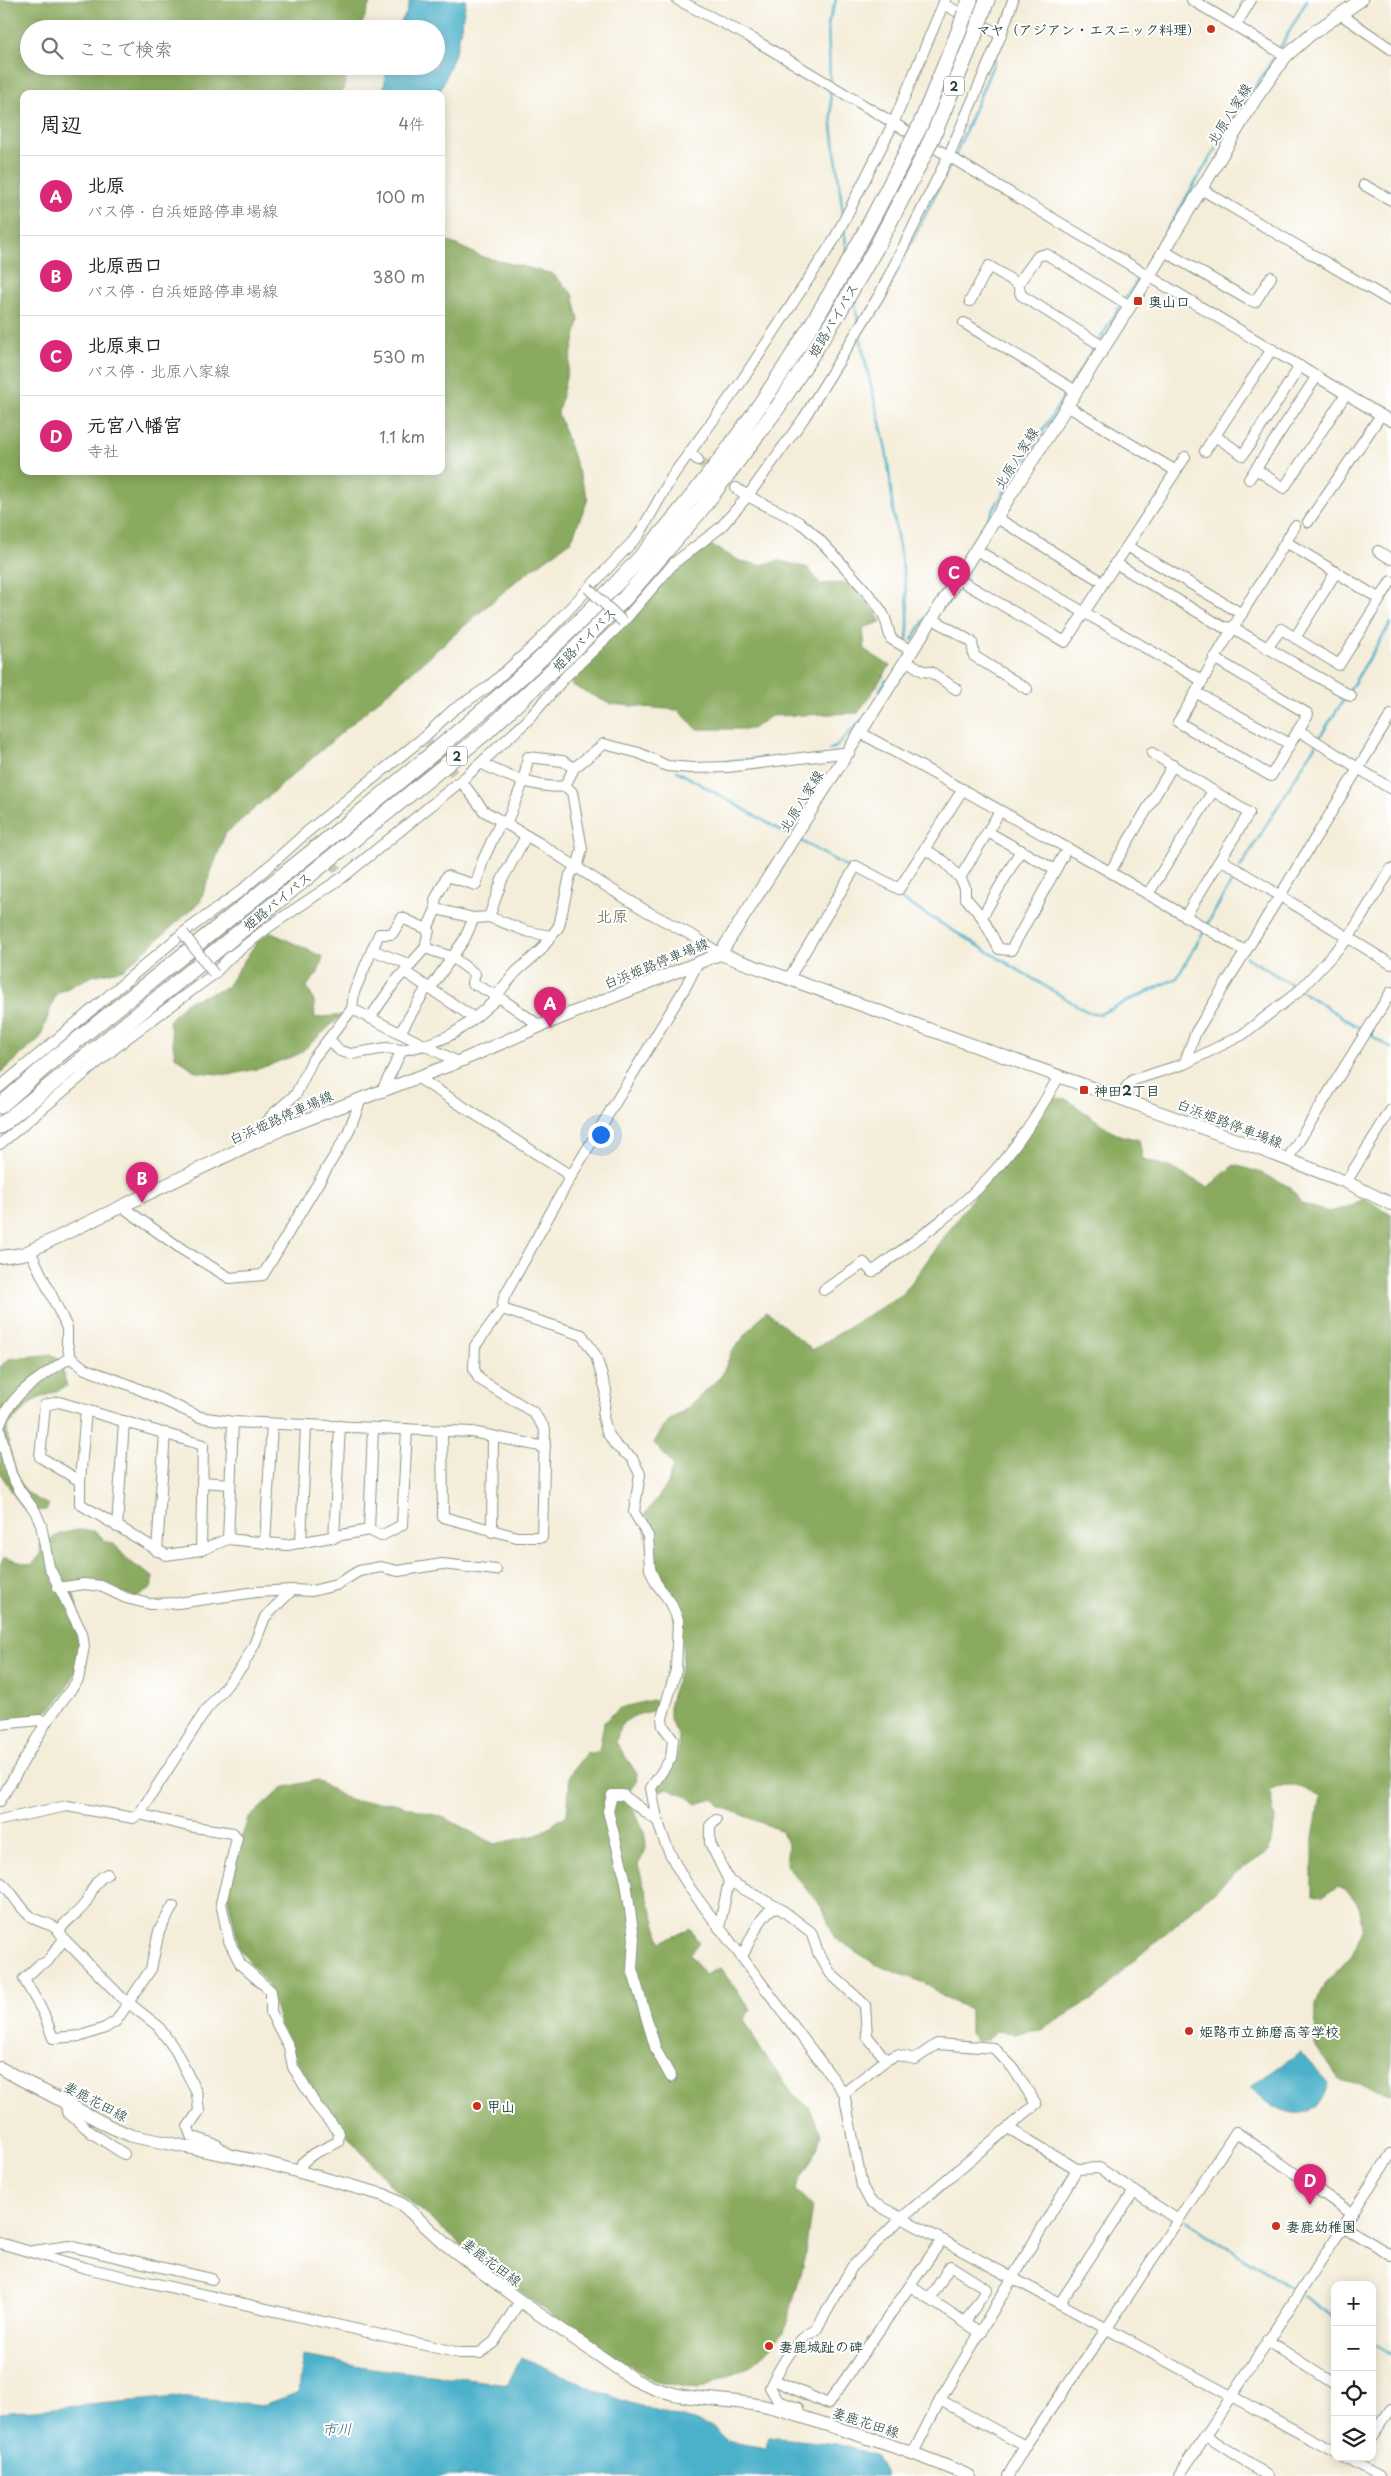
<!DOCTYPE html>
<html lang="ja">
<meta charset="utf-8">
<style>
body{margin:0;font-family:"Playpen Sans","Klee One",sans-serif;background:#f2f2f2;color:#202124}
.controls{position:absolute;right:15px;bottom:15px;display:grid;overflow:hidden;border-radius:10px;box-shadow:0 2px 12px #0003}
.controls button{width:45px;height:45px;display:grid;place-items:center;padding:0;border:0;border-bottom:1px solid #e0e0e0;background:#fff;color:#202124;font:25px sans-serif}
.you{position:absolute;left:600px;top:1134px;width:18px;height:18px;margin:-12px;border:4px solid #fff;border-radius:50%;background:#1a73e8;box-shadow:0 0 0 8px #1a73e833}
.badge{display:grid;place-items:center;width:32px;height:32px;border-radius:50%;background:#db2777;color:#fff;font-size:16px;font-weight:700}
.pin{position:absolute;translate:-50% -41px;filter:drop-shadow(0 1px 2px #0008)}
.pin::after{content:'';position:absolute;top:26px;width:18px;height:15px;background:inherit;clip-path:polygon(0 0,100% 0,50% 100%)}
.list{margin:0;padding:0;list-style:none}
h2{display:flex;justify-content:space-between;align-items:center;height:65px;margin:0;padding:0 20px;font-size:21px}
h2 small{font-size:16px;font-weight:400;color:#757577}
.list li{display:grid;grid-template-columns:32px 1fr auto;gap:15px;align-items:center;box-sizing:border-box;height:80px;padding:0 20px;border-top:1px solid #e0e0e0}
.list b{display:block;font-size:19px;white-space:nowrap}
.list p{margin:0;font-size:16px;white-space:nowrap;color:#757577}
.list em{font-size:16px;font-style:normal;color:#757577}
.icon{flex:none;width:28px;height:28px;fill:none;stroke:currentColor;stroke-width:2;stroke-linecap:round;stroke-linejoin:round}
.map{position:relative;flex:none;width:1391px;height:2476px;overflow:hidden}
.search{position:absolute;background:#fff;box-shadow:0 2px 12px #0003;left:20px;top:20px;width:425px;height:55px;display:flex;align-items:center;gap:12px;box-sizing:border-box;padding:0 18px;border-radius:28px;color:#757577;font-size:19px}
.panel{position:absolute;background:#fff;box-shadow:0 2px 12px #0003;left:20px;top:90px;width:425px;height:385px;border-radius:10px}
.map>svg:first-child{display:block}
.forest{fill:#8aaa5e;stroke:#547449}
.water{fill:#4bb1ca;stroke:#35777f}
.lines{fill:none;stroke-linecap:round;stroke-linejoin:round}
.stream{stroke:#4bb1ca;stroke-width:2.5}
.minor-tunnel{stroke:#c9cab8;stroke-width:10;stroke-dasharray:10 5;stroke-linecap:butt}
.minor-casing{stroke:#8a9586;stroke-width:12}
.major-casing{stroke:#8a9586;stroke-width:14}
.highway-casing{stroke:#8a9586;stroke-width:17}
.minor{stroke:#fff;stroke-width:10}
.major{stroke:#fff;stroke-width:12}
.highway{stroke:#fff;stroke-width:15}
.minor-bridge-casing{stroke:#8a9586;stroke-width:12;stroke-linecap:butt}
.highway-bridge-casing{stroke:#8a9586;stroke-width:17;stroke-linecap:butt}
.minor-bridge{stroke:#fff;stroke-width:10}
.highway-bridge{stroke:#fff;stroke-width:15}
.poi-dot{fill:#c8321e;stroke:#fff;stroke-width:2}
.labels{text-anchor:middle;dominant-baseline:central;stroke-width:4;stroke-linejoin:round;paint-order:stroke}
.shield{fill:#fff;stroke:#627771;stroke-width:1}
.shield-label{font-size:12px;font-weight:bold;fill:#1f3d34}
.poi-label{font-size:14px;font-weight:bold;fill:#1f3d34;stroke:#fff;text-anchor:start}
.street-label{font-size:14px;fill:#1f3d34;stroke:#fff}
.water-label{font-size:15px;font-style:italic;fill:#2e6668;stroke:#fff}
.quarter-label{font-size:16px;fill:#626048;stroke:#fff}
</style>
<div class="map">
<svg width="1391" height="2476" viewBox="0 0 1391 2476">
<rect width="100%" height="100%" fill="#fff"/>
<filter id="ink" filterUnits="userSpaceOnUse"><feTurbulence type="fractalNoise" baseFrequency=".02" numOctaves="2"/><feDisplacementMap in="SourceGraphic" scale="10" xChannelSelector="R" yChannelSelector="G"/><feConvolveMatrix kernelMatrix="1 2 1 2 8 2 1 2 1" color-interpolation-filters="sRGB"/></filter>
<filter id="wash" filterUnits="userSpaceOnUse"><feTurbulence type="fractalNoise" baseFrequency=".0096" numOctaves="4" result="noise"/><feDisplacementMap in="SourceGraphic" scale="20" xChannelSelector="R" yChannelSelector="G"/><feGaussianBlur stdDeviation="1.12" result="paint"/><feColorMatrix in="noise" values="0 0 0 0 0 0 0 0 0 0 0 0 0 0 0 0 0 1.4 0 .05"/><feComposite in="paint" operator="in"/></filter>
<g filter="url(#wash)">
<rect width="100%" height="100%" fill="#f4edd9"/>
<g class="forest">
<path d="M0,0H371L360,29H29V66H349L342,94H24V471H441V238L483,257L553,274L573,294L579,320L558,413L588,499L571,541L516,581L225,834L200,902L124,969L92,976L56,994L40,1038L0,1073Z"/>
<path d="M709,544L740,561L760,565L780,561L808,568L820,584L850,583L874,610L881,622L863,628L865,650L890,666L858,713L771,716L752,729H697L678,710L610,704L572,685L569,678L655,591Z"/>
<path d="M270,932L323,957L318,973L307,986L314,1001L315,1018L342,1015L299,1054L261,1068L229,1075L196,1072L175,1056L169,1021L186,1002L226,988L256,943Z"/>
<path d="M1052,1098L1066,1099L1116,1134L1139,1140L1143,1159L1169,1167L1208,1187L1234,1165L1259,1172L1290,1187L1302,1204L1329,1212L1354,1205L1363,1197L1391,1215V2093L1337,2078L1315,2045L1316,2004L1322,1988L1352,1955L1363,1929L1357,1902L1345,1889L1338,1886L1322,1897L1313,1895V1838L1320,1797C1302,1788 1287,1778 1270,1792L1275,1820L1269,1851L1232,1876L1125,1968L1101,1994L1041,2030L1015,2033L996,2031L987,2040L977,2042L970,2033V2009L942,1997L929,1985L875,1964L834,1937L823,1909L786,1865L788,1847L782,1831L720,1806L713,1799L696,1804L685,1795L667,1788L656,1793L657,1785L671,1770L678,1754L679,1736L670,1720V1702L683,1661L682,1642L665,1588L653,1568L642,1518L668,1484L673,1465L654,1443L666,1423L689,1407L722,1375L732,1351L766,1311L812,1350L903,1294L971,1200L1040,1111Z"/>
<path d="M51,1354L59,1359L67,1386L33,1401L7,1427C7,1441 14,1472 21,1484C26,1494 39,1500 49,1505L46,1510L31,1511L22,1507L0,1473V1367L9,1359Z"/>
<path d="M76,1530L94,1531L105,1541L114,1544L129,1561L153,1577L152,1587L137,1598L102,1585L73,1591C78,1612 86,1637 81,1659C78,1672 57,1707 45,1713C36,1719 11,1720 0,1720V1565L4,1558L32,1565L41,1554L40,1544L60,1534Z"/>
<path d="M652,1700L658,1703L657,1710C635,1715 621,1716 616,1742L637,1774L636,1782L624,1798C634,1809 650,1836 645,1851C643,1856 640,1861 638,1865L661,1942L690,1929L699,1943L690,1955L705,1975L720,1968L751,2009L744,2019L762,2052L794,2095L809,2107L821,2132L817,2150L795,2189L812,2206L803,2267L784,2332L752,2366L698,2389L657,2382L581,2337L492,2270L392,2187L315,2099L280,2025L268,1985L240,1950L225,1886L248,1819L282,1788L316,1780L351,1801L394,1803L445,1818L494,1844L537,1835L567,1815L570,1774L586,1753L599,1752L604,1722L620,1708Z"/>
</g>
<g class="water">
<path d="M410,0H466L457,48L439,94H383L387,66H436V29H396L406,14Z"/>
<path d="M1300,2052L1328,2083C1327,2092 1323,2101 1316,2107C1292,2124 1267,2103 1250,2087Z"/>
<path d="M303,2356L371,2368L508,2384L521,2357L620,2400L714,2427L728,2441L765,2448L769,2437L837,2444L875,2455L886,2476H0V2413L177,2397L264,2405L299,2392Z"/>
</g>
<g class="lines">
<g class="stream">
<path d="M1011,20L1019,0"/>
<path d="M1280,48L1307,0"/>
<path d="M830,81L828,24L836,0"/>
<path d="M830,89L832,125L843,215"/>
<path d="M955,156L995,60"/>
<path d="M844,228L847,253"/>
<path d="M1147,264L1208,161L1277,53"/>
<path d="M894,277L952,161"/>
<path d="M854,297L858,322"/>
<path d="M1125,299L1137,281"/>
<path d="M860,335C867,374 878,411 886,450C891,477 891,504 896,530C902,564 913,611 906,644"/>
<path d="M1099,341L1122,303"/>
<path d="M1071,385L1096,345"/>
<path d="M912,640L1068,390"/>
<path d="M880,690L886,680"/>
<path d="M1349,691L1391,623"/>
<path d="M1318,740L1346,696"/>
<path d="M829,750L836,747L861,720"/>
<path d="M702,763L764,758"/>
<path d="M674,765V761L697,763"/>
<path d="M677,771L789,835"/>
<path d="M801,841L852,870"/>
<path d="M1240,868L1316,744"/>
<path d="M856,872L1088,1012L1100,1014L1177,978L1204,931"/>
<path d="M1206,926L1237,873"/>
<path d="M1246,957L1297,988"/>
<path d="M1301,991L1364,1031"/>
<path d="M1369,1034L1391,1048"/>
<path d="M1186,2221L1298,2293"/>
<path d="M1302,2296L1335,2318"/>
<path d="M1372,2342L1391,2354"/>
</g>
</g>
</g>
<g filter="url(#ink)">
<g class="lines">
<g class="minor-tunnel">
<path d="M698,460L736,488"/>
<path d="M428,743L461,781"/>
<path d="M312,839L338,871"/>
</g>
<g class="minor-casing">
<g id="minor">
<path d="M678,0L748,36L1391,421"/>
<path d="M1192,0L1286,56"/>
<path d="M943,4L1001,35"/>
<path d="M1340,14L1391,49"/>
<path d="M1236,25L1251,0"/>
<path d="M1364,185L1391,200"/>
<path d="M1201,189L1391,301"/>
<path d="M1164,251L1247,299L1255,302L1271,277"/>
<path d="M1018,284L1038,256L1046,254L1130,306"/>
<path d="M970,301L989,266L1018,284L1021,295L1104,347"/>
<path d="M964,323L1076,391"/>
<path d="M1067,406L1176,471"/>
<path d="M1215,436L1243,455L1300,366"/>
<path d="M1205,451L1272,349"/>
<path d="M689,453L698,460"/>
<path d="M1256,469L1284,488L1346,394"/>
<path d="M1249,479L1317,376"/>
<path d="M736,488C756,504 782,510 803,525C816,534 877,601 883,614C887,621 888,631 891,639L912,651"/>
<path d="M997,518L1096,578"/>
<path d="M1308,522L1381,415"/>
<path d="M1286,542L1380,599L1391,581"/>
<path d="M1127,546L1242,614"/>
<path d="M976,550L1203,681"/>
<path d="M1378,551L1391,559"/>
<path d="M1115,563L1223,627L1233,628L1351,696"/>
<path d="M958,579L1065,642L1185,457"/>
<path d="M933,619L972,642L974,656L1027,689"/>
<path d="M1295,638L1336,572"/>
<path d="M1267,648L1281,629L1339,665L1380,599"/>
<path d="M1214,658L1308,714L1271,776L1178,722C1194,698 1206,673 1221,648C1245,607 1271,567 1295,526"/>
<path d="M907,661L923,671L931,672L956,689"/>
<path d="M1197,693L1290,744"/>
<path d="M1298,730L1391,789"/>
<path d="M861,733L1110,872L1245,951"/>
<path d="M1152,753L1249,813L1186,915"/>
<path d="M481,763C503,775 541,790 565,786"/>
<path d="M461,781L484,811L539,843L601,883L648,912L695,937L720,954"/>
<path d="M565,786L574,768L604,744L639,753L667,766L692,768L728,767L850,752"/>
<path d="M506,824L524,780L528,757L563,761L574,768"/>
<path d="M988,832L1055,870"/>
<path d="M925,849L945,862L960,878L965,887V897L982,917L999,949L1011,950L1063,856"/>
<path d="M1222,860L1391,964"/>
<path d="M1110,872L1173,765"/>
<path d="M960,878L997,816"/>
<path d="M1148,894L1213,791"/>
<path d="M436,909L474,918L489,917L526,931L550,936"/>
<path d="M489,917L502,880L526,836"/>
<path d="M982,917L1021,850"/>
<path d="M372,950L411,965"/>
<path d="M405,972L474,1018"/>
<path d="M789,978L856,866L899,889L963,789"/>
<path d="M430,989L464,940L474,918"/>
<path d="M352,1009L458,1062"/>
<path d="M370,1018L395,982L425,948L429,930L427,929"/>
<path d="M540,1026L499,997L500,991L516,972L540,951L559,926L570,875L578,864L582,849L572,792L565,786"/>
<path d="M400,1033L427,987"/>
<path d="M329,1039L340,1051L351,1054L386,1048L402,1050"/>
<path d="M1184,1064L1196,1032L1391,715"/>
<path d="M417,1077L571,1176"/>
<path d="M0,1087L183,933L241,891L307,832L423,738L453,710L488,687L537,643L639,535L673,475L739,385L834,240L893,124L945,0"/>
<path d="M382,1091L402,1050C452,1041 462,1029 499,997L472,983L475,974L452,957L425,948"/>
<path d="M1121,1098L1127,1086L1133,1080L1184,1064L1242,1035L1299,991L1349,937L1391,869"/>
<path d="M257,1142L256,1138L272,1115L296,1094L313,1059L352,1009L354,992L379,934H392L402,918L427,929L436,909L435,900L447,876L476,885L483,860L501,821"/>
<path d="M0,1144L126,1039L214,974L229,958L270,926L343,877L461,781L527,721L566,676L623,622L674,563L720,528L747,497L804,418L880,294L948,157L1001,35L1013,0"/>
<path d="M1287,1160L1391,992"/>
<path d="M1346,1182L1391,1110"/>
<path d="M124,1208L183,1250L230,1278L263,1275L348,1133L361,1099"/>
<path d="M30,1251L63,1319L67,1328V1343L70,1357L85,1369L130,1385L200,1417L233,1422L472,1432L545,1447"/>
<path d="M824,1290L864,1263L872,1272C913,1242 956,1213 990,1176C1018,1146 1040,1111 1059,1076"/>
<path d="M502,1309L582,1335L596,1356L606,1390L603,1417L607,1432L616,1446L632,1458L640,1474L634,1512L648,1536L650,1569L656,1583L671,1603L678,1620L676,1670L662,1718L663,1726L673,1739L671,1758L651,1788C658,1832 668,1855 692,1891L844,2093L862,2186L870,2201L1335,2452"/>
<path d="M0,1425C11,1391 43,1377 70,1357"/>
<path d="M442,1431L443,1517L517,1537H542L545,1429L533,1412L479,1379L474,1369L475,1346L502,1309L504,1297L571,1176L686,986L698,962"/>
<path d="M0,1432L11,1474L20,1491L35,1511L41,1525L49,1567L82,1633L84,1646L78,1680L47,1721L0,1801"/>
<path d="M80,1481L86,1410"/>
<path d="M202,1482L230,1484"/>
<path d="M117,1527L124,1421"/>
<path d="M369,1530L373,1428"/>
<path d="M492,1532L493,1436"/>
<path d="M334,1538L340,1426"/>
<path d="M228,1539L233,1422"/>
<path d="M265,1543L272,1424"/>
<path d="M301,1543L306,1425"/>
<path d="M201,1550L203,1445L59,1402L45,1405L40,1457L80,1481V1504L166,1555L201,1550L228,1539L287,1545L369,1530L381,1536L402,1525L407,1429"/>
<path d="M157,1551L165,1433"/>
<path d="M58,1588L84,1584L101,1586L126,1598L150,1604L178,1603L256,1592L292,1590L312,1591L336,1585L359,1571L381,1567L398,1571L442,1564L496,1570"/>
<path d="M0,1724L40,1720L47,1721"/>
<path d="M139,1814L206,1710L242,1667L254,1645L265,1617L292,1590"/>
<path d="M0,1820L67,1806L133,1818L139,1814L188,1826L233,1833L237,1838L221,1903L229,1941L241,1965L271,1991V2013L289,2047L293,2067L316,2105L339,2133L338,2142L313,2154L302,2163L300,2172"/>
<path d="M656,1820L623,1795H612L608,1811L626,1882L634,1938L632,1969L656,2050L671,2077"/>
<path d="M716,1820L710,1826V1843L729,1881L782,1910L811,1932L819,1955L831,1974L865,2005L867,2036L886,2060"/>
<path d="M0,1882C12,1890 18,1906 29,1915C43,1927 54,1919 64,1939L121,1997L158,2026L176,2051L192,2083L197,2094L199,2111L188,2127L191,2136L217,2145L229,2155"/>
<path d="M719,1928L729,1881"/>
<path d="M60,1930C67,1918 80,1913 86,1902C92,1891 95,1880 107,1874"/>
<path d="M64,1939L47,1962L39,1965L24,1979L43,2012L53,2038L81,2036L105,2028L116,2021L151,1969L159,1931L173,1906"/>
<path d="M742,1957C748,1944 762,1911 776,1907"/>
<path d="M66,2103L67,2112L92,2133L124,2154"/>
<path d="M1008,2128L1077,2169"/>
<path d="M1344,2227L1391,2255"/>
<path d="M0,2243L86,2268L460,2353H480L494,2342L520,2301"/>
<path d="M33,2251L69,2246L212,2279"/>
<path d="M910,2286L981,2333"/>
<path d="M930,2299L950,2266L987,2289L965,2322"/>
<path d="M1060,2303L1134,2191"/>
<path d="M1267,2340L1335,2385"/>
<path d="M774,2380L828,2404L941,2241"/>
<path d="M940,2400L1025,2446"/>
<path d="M801,2417L798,2408L778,2401L770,2387C780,2368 795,2338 816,2330L852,2267L900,2219L1036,2104L1013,2068L994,2048L937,2044L915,2059L897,2055L886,2060L844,2093"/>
<path d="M1205,2435L1268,2476"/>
<path d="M1372,2436L1391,2409"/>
<path d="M913,2453L940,2400L1077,2169L1099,2168L1178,2220"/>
<path d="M1344,2457L1379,2476"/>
<path d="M1008,2476L1025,2446L1107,2328L1236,2132L1351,2213"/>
<path d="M1179,2476L1391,2154"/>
</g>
</g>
<g class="major-casing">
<g id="major">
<path d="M720,954L1149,276L1256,98L1286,56L1310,35L1361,0"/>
<path d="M0,1257L23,1254L282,1129L458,1062L540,1026L720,954L1236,1140L1346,1182L1391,1204"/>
<path d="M0,2068L111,2127L132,2136L267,2163L384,2195L403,2205L444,2243L520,2301L633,2379C679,2403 715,2396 763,2406C789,2412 814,2421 840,2429C884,2443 927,2457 969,2476"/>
</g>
</g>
<g class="highway-casing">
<g id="highway">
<path d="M965,13L970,0"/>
<path d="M980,19L987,0"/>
<path d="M919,128L959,31"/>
<path d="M933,136L974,37"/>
<path d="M0,1106L56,1057C153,979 251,901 348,823C454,737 558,651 648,549C751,433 832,301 901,163"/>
<path d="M0,1126L485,733L574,650L625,598L699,512L778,407L839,312L877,246L916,171"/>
</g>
</g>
<use href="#minor" class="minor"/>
<use href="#major" class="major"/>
<use href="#highway" class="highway"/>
<g class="minor-bridge-casing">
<g id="minor-bridge">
<path d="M588,588L623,622"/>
<path d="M183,933L214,974"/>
</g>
</g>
<g class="highway-bridge-casing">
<g id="highway-bridge">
<path d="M959,31L965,13"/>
<path d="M974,37L980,19"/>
<path d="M901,163L919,128"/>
<path d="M916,171L933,136"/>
</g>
</g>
<use href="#minor-bridge" class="minor-bridge"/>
<use href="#highway-bridge" class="highway-bridge"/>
</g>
</g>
<g class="poi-dot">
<circle cx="1211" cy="29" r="5"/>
<rect x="1133" y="296" width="10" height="10" rx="2.5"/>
<rect x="1079" y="1085" width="10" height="10" rx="2.5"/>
<circle cx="1189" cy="2031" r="5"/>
<circle cx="477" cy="2106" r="5"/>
<circle cx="1276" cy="2226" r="5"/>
<circle cx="769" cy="2346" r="5"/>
</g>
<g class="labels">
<g class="shield">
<rect x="944" y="76.5" width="20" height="19" rx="4"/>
<rect x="447" y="746.5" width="20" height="19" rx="4"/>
</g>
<g class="shield-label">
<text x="954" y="86">2</text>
<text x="457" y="756">2</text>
</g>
<g class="poi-label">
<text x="1201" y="29" text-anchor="end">マヤ（アジアン・エスニック料理）</text>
<text x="1148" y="301">奥山口</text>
<text x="1094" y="1090">神田2丁目</text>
<text x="1199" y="2031">姫路市立飾磨高等学校</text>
<text x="487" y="2106">甲山</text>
<text x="1286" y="2226">妻鹿幼稚園</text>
<text x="779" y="2346">妻鹿城趾の碑</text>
</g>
<g class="street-label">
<text transform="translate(1229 114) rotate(-58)">北原八家線</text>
<text transform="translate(833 320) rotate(-59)">姫路バイパス</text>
<text transform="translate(1016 458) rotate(-58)">北原八家線</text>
<text transform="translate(584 639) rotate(-45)">姫路バイパス</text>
<text transform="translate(801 801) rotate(-58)">北原八家線</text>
<text transform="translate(277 901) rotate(-39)">姫路バイパス</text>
<text transform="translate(656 963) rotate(-22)">白浜姫路停車場線</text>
<text transform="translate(281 1117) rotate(-24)">白浜姫路停車場線</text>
<text transform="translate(1230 1123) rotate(21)">白浜姫路停車場線</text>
<text transform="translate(96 2101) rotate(28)">妻鹿花田線</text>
<text transform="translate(492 2262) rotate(37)">妻鹿花田線</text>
<text transform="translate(866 2422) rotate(18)">妻鹿花田線</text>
</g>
<g class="water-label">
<text transform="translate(337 2428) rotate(-1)">市川</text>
</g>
<g class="quarter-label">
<text x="612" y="915">北原</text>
</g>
</g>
</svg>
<div class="controls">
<button>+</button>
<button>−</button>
<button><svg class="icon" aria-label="locate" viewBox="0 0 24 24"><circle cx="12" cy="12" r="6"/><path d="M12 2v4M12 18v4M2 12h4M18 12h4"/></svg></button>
<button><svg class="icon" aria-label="layers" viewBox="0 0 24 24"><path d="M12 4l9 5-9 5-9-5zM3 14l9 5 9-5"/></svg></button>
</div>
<div class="you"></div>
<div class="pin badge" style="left:550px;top:1028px">A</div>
<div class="pin badge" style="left:142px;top:1203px">B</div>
<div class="pin badge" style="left:954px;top:597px">C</div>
<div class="pin badge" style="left:1310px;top:2205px">D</div>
<div class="search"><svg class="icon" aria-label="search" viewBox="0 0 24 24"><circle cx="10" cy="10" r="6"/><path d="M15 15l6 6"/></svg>ここで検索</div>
<section class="panel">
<h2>周辺<small>4件</small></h2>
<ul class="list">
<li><span class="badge">A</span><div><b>北原</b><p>バス停 · 白浜姫路停車場線</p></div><em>100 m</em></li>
<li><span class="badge">B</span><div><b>北原西口</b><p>バス停 · 白浜姫路停車場線</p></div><em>380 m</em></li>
<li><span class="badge">C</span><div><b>北原東口</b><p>バス停 · 北原八家線</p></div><em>530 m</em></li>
<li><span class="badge">D</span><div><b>元宮八幡宮</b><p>寺社</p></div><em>1.1 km</em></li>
</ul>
</section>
</div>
